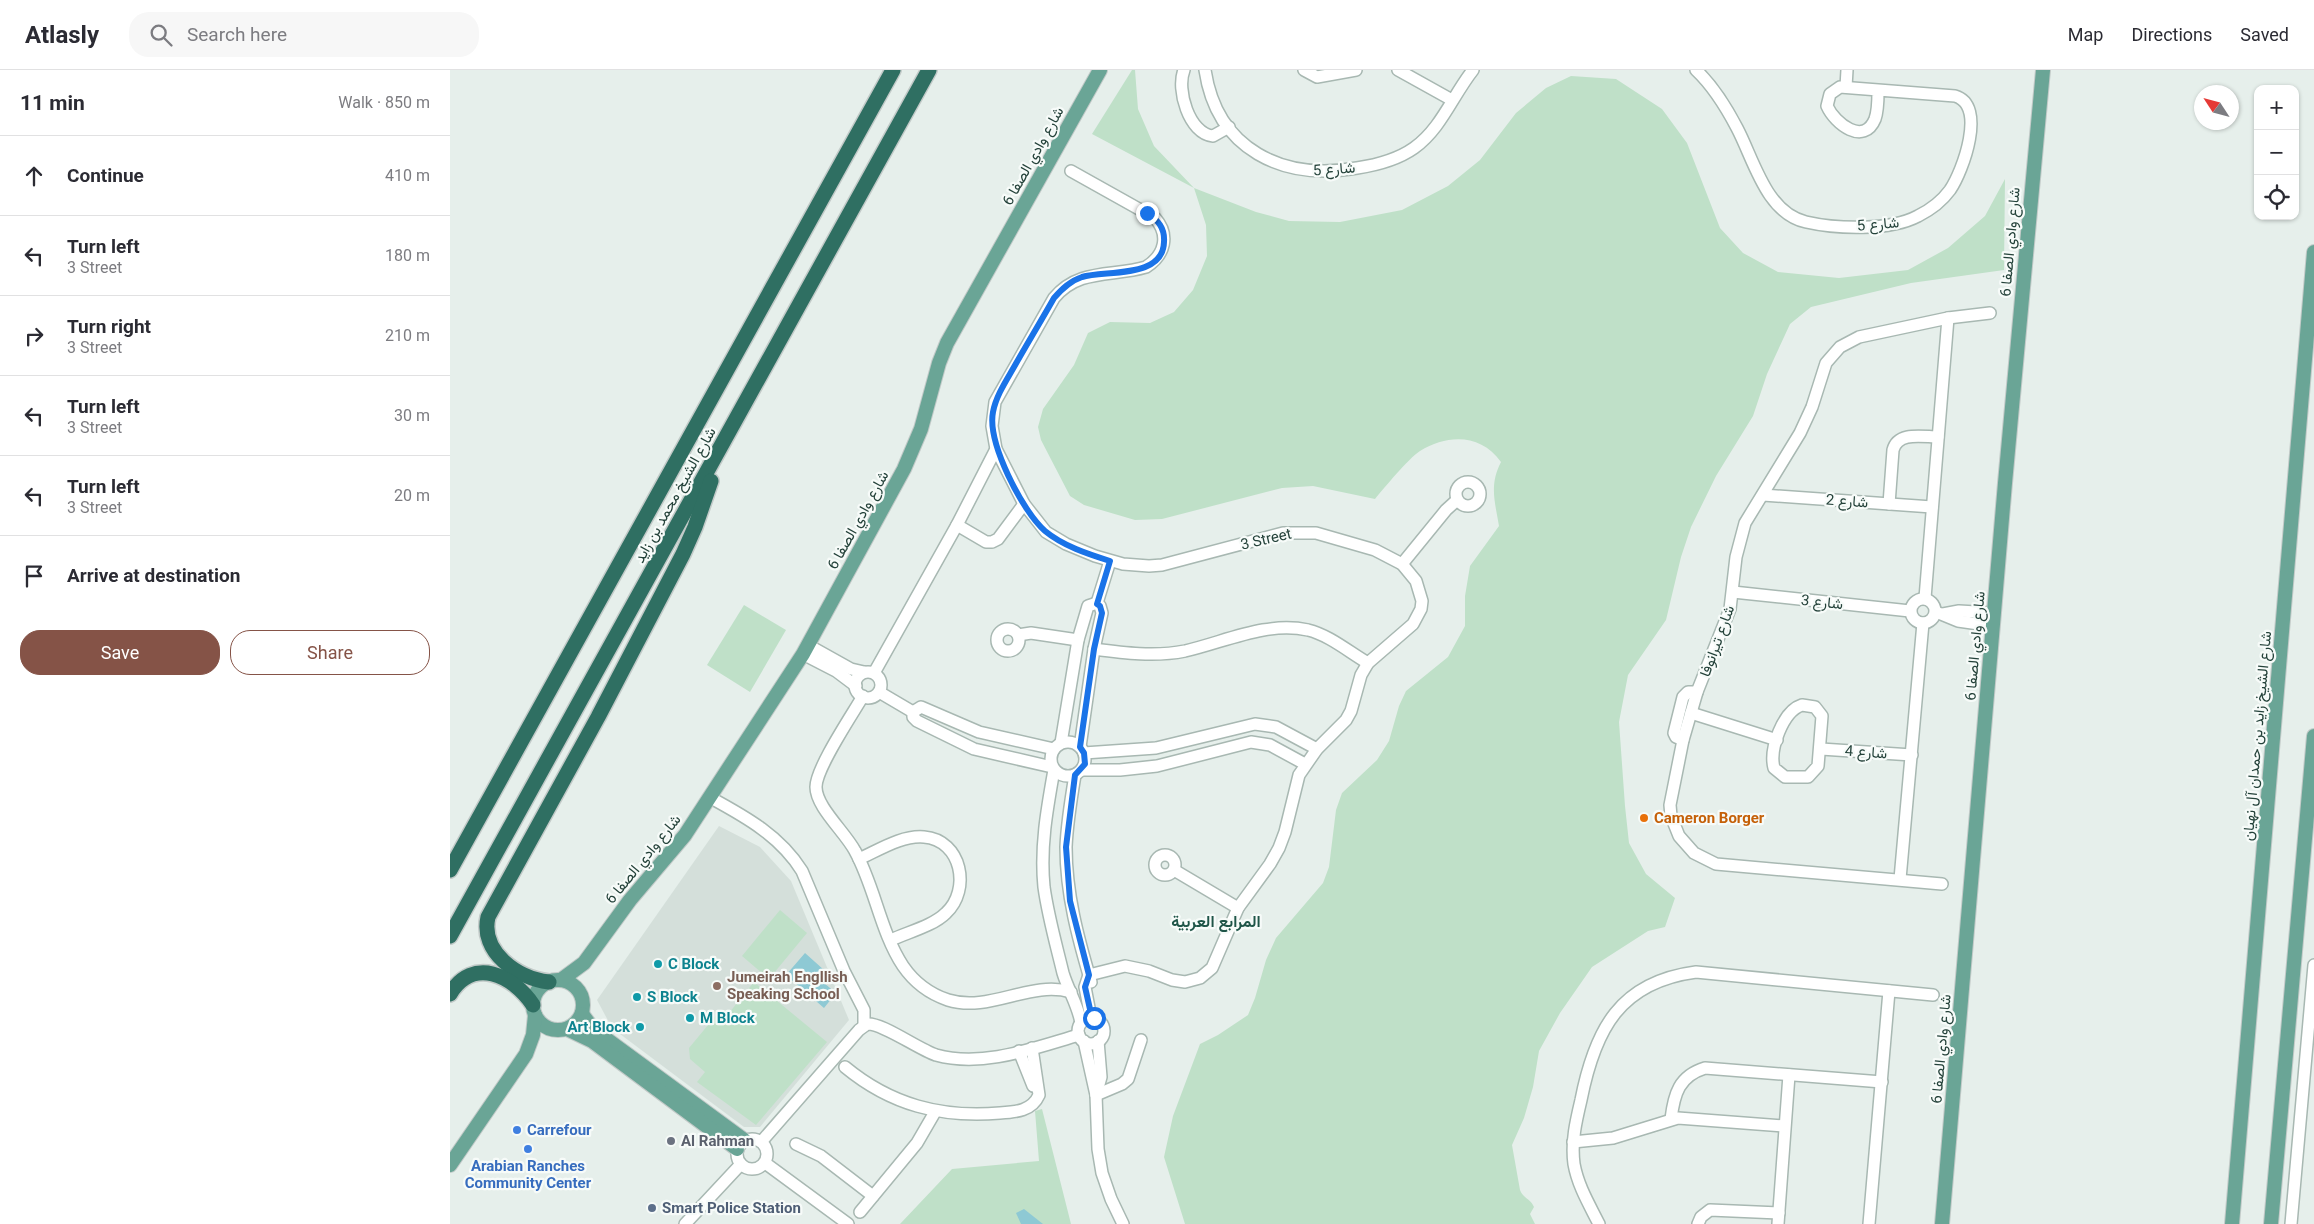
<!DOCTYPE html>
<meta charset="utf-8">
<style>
body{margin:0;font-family:Roboto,Vazirmatn,sans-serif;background:#f7f7f7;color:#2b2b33}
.controls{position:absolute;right:15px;top:15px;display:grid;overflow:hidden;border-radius:10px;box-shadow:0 1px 4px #0004}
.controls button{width:45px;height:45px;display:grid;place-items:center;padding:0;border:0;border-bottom:1px solid #e1e1e2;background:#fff;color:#2b2b33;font:25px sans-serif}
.compass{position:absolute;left:1744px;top:15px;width:45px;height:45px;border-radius:50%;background:#fff;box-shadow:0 1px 4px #0004;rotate:306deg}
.stop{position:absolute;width:15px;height:15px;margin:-11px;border:4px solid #1a73e8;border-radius:50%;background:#fff}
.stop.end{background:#1a73e8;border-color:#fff;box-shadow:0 1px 5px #0008}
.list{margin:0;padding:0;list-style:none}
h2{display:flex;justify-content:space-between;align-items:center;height:65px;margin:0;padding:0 20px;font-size:21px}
h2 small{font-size:16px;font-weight:400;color:#7c7c81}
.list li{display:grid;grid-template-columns:32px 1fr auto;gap:15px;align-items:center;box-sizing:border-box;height:80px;padding:0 20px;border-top:1px solid #e1e1e2}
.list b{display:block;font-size:19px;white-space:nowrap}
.list p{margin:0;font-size:16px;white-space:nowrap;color:#7c7c81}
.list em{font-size:16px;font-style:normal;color:#7c7c81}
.actions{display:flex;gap:10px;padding:15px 20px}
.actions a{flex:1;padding:11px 0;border:1px solid #855347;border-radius:20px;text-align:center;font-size:18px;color:#855347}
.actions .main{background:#855347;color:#fff}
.icon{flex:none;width:28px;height:28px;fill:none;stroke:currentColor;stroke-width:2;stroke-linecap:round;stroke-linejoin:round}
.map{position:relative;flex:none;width:1864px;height:1154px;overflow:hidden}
header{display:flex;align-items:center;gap:30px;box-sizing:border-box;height:70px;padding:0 25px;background:#fff;border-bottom:1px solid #e1e1e2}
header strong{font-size:24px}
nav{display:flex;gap:28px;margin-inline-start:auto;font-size:18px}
.search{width:350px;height:45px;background:#f7f7f7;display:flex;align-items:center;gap:12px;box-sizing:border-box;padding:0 18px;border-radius:20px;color:#7c7c81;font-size:19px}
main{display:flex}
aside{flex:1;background:#fff}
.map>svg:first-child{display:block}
.built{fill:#d4dfda}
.green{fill:#bfe0c8}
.water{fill:#8ec9d4}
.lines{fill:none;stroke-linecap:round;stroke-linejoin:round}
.minor-casing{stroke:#a8b8b2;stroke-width:14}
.major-casing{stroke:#c2cac8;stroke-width:16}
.highway-casing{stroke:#c2cac8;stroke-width:18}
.minor{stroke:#fff;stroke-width:11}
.major{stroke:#6aa596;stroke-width:14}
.highway{stroke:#2f6f62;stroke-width:15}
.route{stroke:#1a73e8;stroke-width:6}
.food-dot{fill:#e8710a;stroke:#f7fbf9;stroke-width:2}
.culture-dot{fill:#0f9aa8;stroke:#f7fbf9;stroke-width:2}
.education-dot{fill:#8d6e63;stroke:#f7fbf9;stroke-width:2}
.shop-dot{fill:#3f7fe0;stroke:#f7fbf9;stroke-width:2}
.worship-dot{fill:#6b7280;stroke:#f7fbf9;stroke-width:2}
.service-dot{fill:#5c6f8a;stroke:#f7fbf9;stroke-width:2}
.labels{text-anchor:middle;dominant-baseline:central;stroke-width:4.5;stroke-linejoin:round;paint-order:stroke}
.street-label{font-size:15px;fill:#24423a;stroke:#f7fbf9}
.food-label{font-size:15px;font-weight:bold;fill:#c56008;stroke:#f7fbf9;text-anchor:start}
.culture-label{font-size:15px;font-weight:bold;fill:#0d838f;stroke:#f7fbf9;text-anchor:start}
.education-label{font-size:15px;font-weight:bold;fill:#785e54;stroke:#f7fbf9;text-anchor:start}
.shop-label{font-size:15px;font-weight:bold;fill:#366cbe;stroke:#f7fbf9;text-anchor:start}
.worship-label{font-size:15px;font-weight:bold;fill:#5b616d;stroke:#f7fbf9;text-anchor:start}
.service-label{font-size:15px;font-weight:bold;fill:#4e5e75;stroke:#f7fbf9;text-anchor:start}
.neighbourhood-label{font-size:16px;font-weight:bold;fill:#1f5548;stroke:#f7fbf9}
</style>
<header>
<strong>Atlasly</strong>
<div class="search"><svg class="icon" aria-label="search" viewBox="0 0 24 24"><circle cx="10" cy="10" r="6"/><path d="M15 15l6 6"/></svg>Search here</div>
<nav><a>Map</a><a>Directions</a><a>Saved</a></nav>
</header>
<main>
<aside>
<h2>11 min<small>Walk · 850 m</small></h2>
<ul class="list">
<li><svg class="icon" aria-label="ahead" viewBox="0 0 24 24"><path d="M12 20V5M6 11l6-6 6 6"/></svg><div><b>Continue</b></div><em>410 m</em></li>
<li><svg class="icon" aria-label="left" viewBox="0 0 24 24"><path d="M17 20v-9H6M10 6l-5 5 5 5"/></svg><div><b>Turn left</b><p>3 Street</p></div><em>180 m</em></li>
<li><svg class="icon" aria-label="right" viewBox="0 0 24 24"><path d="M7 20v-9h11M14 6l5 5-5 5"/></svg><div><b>Turn right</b><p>3 Street</p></div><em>210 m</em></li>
<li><svg class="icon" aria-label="left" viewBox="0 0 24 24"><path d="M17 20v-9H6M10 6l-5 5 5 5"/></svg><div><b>Turn left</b><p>3 Street</p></div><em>30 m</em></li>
<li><svg class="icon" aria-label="left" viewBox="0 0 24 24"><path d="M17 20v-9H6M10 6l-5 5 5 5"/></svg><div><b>Turn left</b><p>3 Street</p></div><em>20 m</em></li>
<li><svg class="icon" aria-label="arrive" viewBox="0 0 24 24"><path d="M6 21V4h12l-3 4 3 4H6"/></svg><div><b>Arrive at destination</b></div></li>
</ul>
<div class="actions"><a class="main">Save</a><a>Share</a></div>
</aside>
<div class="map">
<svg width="1864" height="1154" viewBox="0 0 1864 1154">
<rect width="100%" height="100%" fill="#e6efeb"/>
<path class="built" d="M269,756L310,777L341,811L399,950L310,1057H294L162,958L147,930Z"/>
<g class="green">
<path d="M682,0H685L688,39L704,76L744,118L806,142L839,151L890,152L952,140L998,116L1030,90L1066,43L1096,18L1121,6L1166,9L1212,39L1237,73L1270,158L1293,183L1328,202L1389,208L1458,200L1498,178L1535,146L1555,109L1554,200L1461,213L1361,237L1340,254L1317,304L1303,346L1266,406L1241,457L1231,487L1216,550L1178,605L1169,652L1175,736L1179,773L1196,804L1225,828L1215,857L1198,861L1142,897L1110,943L1089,981L1083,1017L1074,1048L1062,1075L1070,1120C1073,1128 1081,1129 1084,1137L1080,1144L1085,1154H735L714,1087L723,1046L750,974L768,965L798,945L805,928L816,890L826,868L873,813L879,797L886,740L892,723L927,690L939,671L949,636L956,621L998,587L1015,556V526L1020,496L1049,456C1045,432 1039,415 1051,392C1031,364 998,364 970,381C958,389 935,417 925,429L863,416L832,418L712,449L685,450L634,435L620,426L591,370L588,357L593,339L624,295L638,263L660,252L700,253L724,242L743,220L757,186L756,155L744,118L642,64Z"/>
<path d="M294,535L336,560L300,622L257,595Z"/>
<path d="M330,840L357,863L319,909L292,886Z"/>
<path d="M304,912L377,972L306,1055L247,1012L255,1002L240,989L239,978L268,943L275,948Z"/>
<path d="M592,1039L621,1154H450L502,1099L589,1091L585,1041Z"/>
</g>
<g class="water">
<path d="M355,883L374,900L368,908L386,923L374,938L336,905Z"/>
<path d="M574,1139L593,1154H571L566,1143Z"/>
</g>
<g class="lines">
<g class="minor-casing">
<g id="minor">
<path d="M734,0C726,19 739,64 763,66L779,57"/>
<path d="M755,0C767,80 833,111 907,98C927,95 947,90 964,78C991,59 1003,25 1023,0"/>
<path d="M854,0L867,7L906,0"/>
<path d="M948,0L1002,30"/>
<path d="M1246,0C1263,16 1276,37 1287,58C1304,90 1316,143 1356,152C1387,159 1440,161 1468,146C1480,140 1492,131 1500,120C1513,101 1537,35 1505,26L1390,17L1380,24L1377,36C1385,54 1414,76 1425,49C1428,41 1428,30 1428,21"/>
<path d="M1396,17L1397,0"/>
<path d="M621,101L705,148C720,165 715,185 696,197C662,207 629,198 604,228L545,332L542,356L546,379L574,434L596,462L616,474L645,486L673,494L699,496L712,495L833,463H866L925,480L952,494L966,511L972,531L971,539L963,554L918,593L911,605L901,641L896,650L867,679L849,705L835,762L829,778L820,794L788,838L762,898L750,908L735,912L722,910L699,901L675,896L639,905L635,917L641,948"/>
<circle cx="1018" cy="424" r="12"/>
<path d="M1313,425L1482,437"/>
<path d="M1439,434L1443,380C1448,361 1473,367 1488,367"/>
<path d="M507,455L536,472H542L548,469L574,434"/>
<path d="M952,494L996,440L1007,430"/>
<path d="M1283,522L1460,541"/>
<path d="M1475,528L1498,248"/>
<circle cx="1473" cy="541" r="12"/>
<path d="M647,533L660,491"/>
<path d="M1486,542L1508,551L1543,556"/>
<path d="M1493,544L1509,541L1544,543"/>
<circle cx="558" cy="570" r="11"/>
<path d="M568,565L581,563L628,570"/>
<path d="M358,575L401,599L414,602"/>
<path d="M644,579C674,583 705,587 735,581C775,572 816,551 858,560C879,565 899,582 918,593"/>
<path d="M353,584L386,601L406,616"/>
<circle cx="418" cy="615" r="13"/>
<path d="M424,603L507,455L546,379"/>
<path d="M429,622L463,642"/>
<path d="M413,626C402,645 366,698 366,717C366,737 395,762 405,781C425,817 430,861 453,896C464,912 480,924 498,930C540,943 580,910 621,922"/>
<path d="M1352,635L1365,637L1372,646L1368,696L1358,707H1335L1324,698C1319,679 1333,641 1352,635Z"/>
<path d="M1241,643L1327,670"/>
<path d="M1233,670L1226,667L1224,663L1233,627L1238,622H1247"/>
<circle cx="618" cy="689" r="17"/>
<path d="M611,673L628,570L638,536L647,533L650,536L652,543L644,579L630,677"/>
<path d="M1371,679L1462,685"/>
<path d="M634,683L706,678L805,654L826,657L867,679"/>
<path d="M602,697L524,679L467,651L463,647V642L471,637L529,662L604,679"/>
<path d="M604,700C597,739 590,777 594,817C598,846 606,874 613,903C618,920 628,935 631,953"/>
<path d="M632,700H670L707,696L801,672L820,675L855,694"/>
<path d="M625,705C621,729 617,753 616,777C616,824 628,868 641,912"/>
<path d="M261,728C296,747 330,766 352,801L394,901L414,940V956"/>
<circle cx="715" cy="795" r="10"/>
<path d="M409,789C429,780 452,765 474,767C512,770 521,820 496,843C483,856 458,862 441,870"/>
<path d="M724,800L788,838"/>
<path d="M1450,809L1473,553"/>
<path d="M1492,814L1266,794L1244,783L1229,766L1221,746L1220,735L1233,670L1247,622L1280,539L1286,487L1295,453L1350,363L1362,337L1376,293L1390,277L1409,267L1498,248L1540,243"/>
<circle cx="641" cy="961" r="13"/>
<path d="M634,971L646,1025L648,1079L652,1103L661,1129L673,1154"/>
<path d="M569,981L583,1016"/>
<path d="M395,997C441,1035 491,1048 550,1043C566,1042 582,1041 589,1025L582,978"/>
<path d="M646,1025L672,1014L678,1009L691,970"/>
<path d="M646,1025L651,1007L648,971"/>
<path d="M1221,1049C1224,1024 1229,1006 1255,998L1432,1012"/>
<circle cx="302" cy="1084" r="15"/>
<path d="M312,1071L409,960L417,954C431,952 468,979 486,985C533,998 584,978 629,965"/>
<path d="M1123,1072L1163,1068L1228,1048L1334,1056"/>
<path d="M346,1074L371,1086L423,1126"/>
<path d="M315,1093L398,1154"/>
<path d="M410,1142L467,1073L485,1042"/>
<path d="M235,1154L291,1094"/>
<path d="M1149,1154C1139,1134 1128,1116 1124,1094C1121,1072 1126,1051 1131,1030C1145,959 1170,912 1246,902L1483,925"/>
<path d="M1248,1154L1251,1147L1260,1140L1329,1143"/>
<path d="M1328,1154L1339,1005"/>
<path d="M1419,1154L1439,921"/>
<path d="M1841,1154L1864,895"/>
</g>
</g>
<g class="major-casing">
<g id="major">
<circle cx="108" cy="935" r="25"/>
<path d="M111,910L134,893L180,830L235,765L353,584L454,399L471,359L489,293L497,273L650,0"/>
<path d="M132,944L144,960L294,1070"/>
<path d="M117,959L142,971L287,1079"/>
<path d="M0,1095L76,984L83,965L85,945"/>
<path d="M1492,1154L1555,413L1593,0"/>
<path d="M1782,1154L1864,182"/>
<path d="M1821,1154L1864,666"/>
</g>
</g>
<g class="highway-casing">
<g id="highway">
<path d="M0,800L443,0"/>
<path d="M0,866L479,0"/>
<path d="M99,912C67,908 30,882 38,847L148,647L233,484L245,457L261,411"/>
<path d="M0,924C23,886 63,905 83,935"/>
</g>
</g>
<use href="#minor" class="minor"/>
<use href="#major" class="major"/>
<use href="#highway" class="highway"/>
</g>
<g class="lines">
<path class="route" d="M644,948H642L635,917L639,905L620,831L616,777L625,705L635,694L634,683L630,677L644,579L652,543L650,536L647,534L660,491C638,484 613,476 595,461C572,441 537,372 543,342C546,326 556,311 564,297C577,274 591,251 604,228C612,219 620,211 632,207C656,200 713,209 714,172C715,158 708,150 697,143"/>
</g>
<circle class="food-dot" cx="1194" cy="748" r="5"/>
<g class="culture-dot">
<circle cx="208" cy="894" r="5"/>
<circle cx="187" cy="927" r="5"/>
<circle cx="240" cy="948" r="5"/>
<circle cx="190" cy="957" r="5"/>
</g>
<circle class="education-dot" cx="267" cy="916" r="5"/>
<g class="shop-dot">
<circle cx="67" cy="1060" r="5"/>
<circle cx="78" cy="1079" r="5"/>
</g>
<circle class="worship-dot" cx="221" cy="1071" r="5"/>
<circle class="service-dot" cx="202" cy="1138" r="5"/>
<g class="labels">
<g class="street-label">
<text transform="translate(583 86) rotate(-61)">شارع وادي الصفا 6</text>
<text transform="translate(884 99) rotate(-4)">شارع 5</text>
<text transform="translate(1428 154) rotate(-5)">شارع 5</text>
<text transform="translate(1560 172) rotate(-85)">شارع وادي الصفا 6</text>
<text transform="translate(225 425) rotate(-61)">شارع الشيخ محمد بن زايد</text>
<text transform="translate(1397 431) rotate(4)">شارع 2</text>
<text transform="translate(408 450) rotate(-61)">شارع وادي الصفا 6</text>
<text transform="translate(816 469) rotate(-13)">3 Street</text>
<text transform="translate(1372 532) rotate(6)">شارع 3</text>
<text transform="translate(1267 571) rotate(-70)">شارع تيرانوفا</text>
<text transform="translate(1525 576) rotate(-85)">شارع وادي الصفا 6</text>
<text transform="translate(1807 666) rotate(-85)">شارع الشيخ زايد بن حمدان آل نهيان</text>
<text transform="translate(1416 682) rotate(4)">شارع 4</text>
<text transform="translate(193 789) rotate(-51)">شارع وادي الصفا 6</text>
<text transform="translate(1491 979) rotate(-85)">شارع وادي الصفا 6</text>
</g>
<g class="food-label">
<text x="1204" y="748">Cameron Borger</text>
</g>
<g class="culture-label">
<text x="218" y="894">C Block</text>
<text x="197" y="927">S Block</text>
<text x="250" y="948">M Block</text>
<text x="180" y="957" text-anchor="end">Art Block</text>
</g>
<g class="education-label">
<text x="277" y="907">Jumeirah Engllish<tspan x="277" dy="17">Speaking School</tspan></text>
</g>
<g class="shop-label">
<text x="77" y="1060">Carrefour</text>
<text x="78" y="1096" text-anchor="middle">Arabian Ranches<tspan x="78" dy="17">Community Center</tspan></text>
</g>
<g class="worship-label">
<text x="231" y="1071">Al Rahman</text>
</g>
<g class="service-label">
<text x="212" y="1138">Smart Police Station</text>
</g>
<g class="neighbourhood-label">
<text x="766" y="851">المرابع العربية</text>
</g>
</g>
</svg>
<div class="controls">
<button>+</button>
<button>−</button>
<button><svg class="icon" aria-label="locate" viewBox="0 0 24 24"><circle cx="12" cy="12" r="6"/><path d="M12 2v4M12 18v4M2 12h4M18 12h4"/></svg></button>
</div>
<svg class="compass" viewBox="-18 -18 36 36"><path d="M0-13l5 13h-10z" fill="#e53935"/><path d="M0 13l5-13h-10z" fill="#7c7c81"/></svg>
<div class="stop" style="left:644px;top:948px"></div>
<div class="stop end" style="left:697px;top:143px"></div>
</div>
</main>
